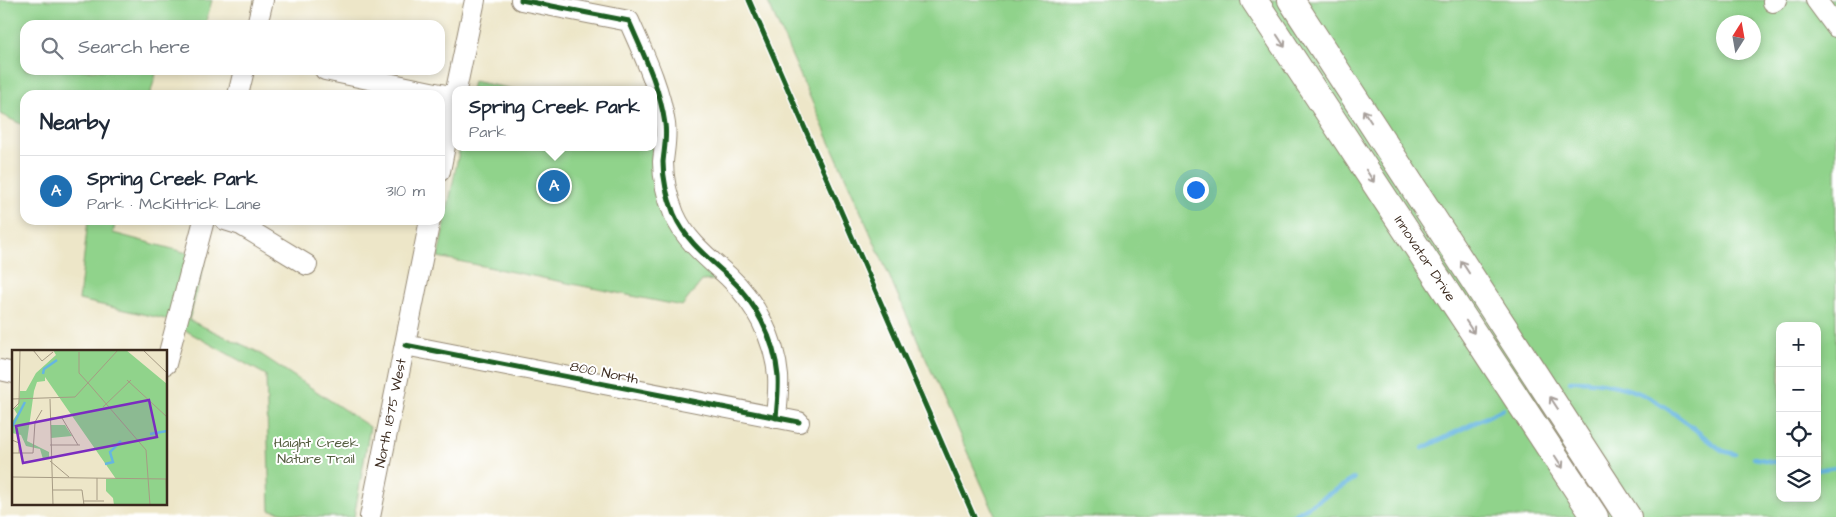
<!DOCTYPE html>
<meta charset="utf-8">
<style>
body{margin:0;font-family:"Architects Daughter",sans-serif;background:#f2f2f3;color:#1f2937}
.controls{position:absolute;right:15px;bottom:15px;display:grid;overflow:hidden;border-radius:10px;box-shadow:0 2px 8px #0003}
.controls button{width:45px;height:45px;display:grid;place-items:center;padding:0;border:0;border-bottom:1px solid #e0e1e3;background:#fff;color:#1f2937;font:25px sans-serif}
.compass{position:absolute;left:1716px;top:15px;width:45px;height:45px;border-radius:50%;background:#fff;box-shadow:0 2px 8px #0003;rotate:11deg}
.you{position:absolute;left:1195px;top:189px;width:18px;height:18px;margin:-12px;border:4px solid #fff;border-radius:50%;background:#1a73e8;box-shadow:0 0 0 8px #1a73e833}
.badge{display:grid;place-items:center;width:32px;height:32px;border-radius:50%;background:#1f6fb2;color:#fff;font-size:16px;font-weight:700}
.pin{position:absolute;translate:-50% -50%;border:2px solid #fff;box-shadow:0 1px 5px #0006}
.popup{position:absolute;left:452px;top:86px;width:205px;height:65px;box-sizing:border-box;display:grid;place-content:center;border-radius:10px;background:#fff;filter:drop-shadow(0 1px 4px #0005);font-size:16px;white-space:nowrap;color:#747a83}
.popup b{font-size:19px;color:#1f2937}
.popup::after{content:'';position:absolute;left:50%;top:100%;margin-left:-10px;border:10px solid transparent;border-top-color:#fff}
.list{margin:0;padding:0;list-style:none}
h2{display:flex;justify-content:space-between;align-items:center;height:65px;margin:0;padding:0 20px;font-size:21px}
h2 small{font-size:16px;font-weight:400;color:#747a83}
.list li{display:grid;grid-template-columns:32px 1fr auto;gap:15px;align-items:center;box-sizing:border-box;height:70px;padding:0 20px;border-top:1px solid #e0e1e3}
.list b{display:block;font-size:19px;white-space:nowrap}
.list p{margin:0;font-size:16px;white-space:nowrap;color:#747a83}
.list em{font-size:16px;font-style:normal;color:#747a83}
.icon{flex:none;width:28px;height:28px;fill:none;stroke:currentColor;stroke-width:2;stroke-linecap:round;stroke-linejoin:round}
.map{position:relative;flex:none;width:1836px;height:517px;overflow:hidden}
.search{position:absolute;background:#fff;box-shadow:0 2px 8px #0003;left:20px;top:20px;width:425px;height:55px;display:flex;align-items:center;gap:12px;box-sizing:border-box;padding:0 18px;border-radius:15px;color:#747a83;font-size:19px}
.panel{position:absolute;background:#fff;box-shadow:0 2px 8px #0003;left:20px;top:90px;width:425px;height:135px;border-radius:15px}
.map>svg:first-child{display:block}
.green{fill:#90d38b;stroke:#667e54;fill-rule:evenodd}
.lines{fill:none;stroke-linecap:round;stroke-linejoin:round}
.stream{stroke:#66b6e0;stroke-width:4.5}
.minor-casing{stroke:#948873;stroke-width:22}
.major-casing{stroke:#948873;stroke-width:28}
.minor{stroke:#fff;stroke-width:20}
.major{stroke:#fff;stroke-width:26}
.cycleway-casing{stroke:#fff;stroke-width:8}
.cycleway{stroke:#1b5e20;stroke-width:5}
.oneway{stroke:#a79f9a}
.labels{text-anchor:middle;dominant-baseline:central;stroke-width:4;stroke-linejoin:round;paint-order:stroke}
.street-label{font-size:14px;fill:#3b2a1e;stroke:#fff}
.park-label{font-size:14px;fill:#545d3f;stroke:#fff}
.inset-river{fill:none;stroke:#66b6e0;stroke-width:2.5}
.inset-road{fill:none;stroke:#a69b84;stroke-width:1}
.view{fill:#7b2cbf;fill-opacity:0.15;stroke:#7b2cbf;stroke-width:2.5}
.inset-edge{fill:none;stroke:#3b2a1e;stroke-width:2.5}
</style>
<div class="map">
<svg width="1836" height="517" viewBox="0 0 1836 517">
<rect width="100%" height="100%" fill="#fff"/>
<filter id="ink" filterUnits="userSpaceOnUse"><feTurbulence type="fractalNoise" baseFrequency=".02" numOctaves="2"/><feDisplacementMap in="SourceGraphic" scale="10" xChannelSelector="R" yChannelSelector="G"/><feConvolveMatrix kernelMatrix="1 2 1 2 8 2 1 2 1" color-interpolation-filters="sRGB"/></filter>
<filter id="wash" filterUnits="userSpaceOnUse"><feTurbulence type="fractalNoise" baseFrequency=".0096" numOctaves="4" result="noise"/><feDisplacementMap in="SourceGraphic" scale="20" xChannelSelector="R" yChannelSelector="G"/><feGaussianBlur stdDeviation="1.12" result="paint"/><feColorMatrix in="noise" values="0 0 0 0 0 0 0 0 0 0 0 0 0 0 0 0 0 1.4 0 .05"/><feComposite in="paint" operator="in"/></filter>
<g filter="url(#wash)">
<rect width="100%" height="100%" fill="#ede6c8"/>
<g class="green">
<path d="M0,0H212L205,25H25V70H157L150,95H25V126L0,114Z"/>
<path d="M767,0H1836V517H996ZM1724,22H1754V52H1724ZM1780,326H1817V498H1780Z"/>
<path d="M473,81L518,90H471Z"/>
<path d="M653,117H654V159L703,266L717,280L702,281L682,306L438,257L460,147H653Z"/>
<path d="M88,220H116L113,233L206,258L189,320L256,351L370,427L354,517H307L270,510L266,375L165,319L79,300Z"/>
</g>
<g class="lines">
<g class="stream">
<path d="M1570,381C1596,380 1633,387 1655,401C1679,415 1701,435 1723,451L1735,454"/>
<path d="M1423,448L1503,409"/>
<path d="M1754,458L1780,463"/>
<path d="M1817,470L1836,467"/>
<path d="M1291,517L1354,479"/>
</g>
</g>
</g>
<g filter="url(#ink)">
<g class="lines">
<g class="minor-casing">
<g id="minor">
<path d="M521,0L629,21C644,55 660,88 665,124C667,137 664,150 663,162C663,179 668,199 674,214C685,240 708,258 728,276C755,301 775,340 778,376C779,390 777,404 776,418"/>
<path d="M1816,0L1836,27"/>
<path d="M1773,2L1776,0"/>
<path d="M257,25L263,0"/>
<path d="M325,70L455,97"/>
<path d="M456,90L475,0"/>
<path d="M238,95L244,70"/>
<path d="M440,171L455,95"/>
<path d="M225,220L241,225L307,265"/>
<path d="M405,345L799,422"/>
<path d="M166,364L204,220"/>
<path d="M0,370L14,373"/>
<path id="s1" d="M370,517L430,220"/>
</g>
</g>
<g class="major-casing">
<g id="major">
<path id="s2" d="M1254,0L1595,517"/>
<path d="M1291,0L1628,517"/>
</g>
</g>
<use href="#minor" class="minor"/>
<use href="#major" class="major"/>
<g class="cycleway-casing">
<g id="cycleway">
<path d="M521,0L629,21C644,55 660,88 665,124C667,137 664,150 663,162C663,179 668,199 674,214C685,240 708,258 728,276C755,301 775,340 778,376C779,390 777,404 776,418"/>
<path d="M749,0L974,517"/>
<path d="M405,345L799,422"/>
</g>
</g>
<use href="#cycleway" class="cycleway"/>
</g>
<defs><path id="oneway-shaft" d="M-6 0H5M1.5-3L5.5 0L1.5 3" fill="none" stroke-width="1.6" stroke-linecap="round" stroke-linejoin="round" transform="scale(1.25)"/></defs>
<g class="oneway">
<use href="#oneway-shaft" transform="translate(1281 41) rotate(57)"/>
<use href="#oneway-shaft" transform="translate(1367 116) rotate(-123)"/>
<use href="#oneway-shaft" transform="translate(1370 176) rotate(57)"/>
<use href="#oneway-shaft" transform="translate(1465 267) rotate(-123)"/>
<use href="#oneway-shaft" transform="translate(1470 327) rotate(57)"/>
<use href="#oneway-shaft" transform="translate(1554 403) rotate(-123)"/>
<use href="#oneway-shaft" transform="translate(1559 462) rotate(57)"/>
</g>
</g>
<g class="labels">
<g class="street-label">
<text stroke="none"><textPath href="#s2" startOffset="310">Innovator Drive</textPath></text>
<text transform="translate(604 373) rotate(11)">800 North</text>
<text stroke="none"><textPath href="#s1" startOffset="106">North 1875 West</textPath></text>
</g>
<g class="park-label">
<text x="316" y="443">Haight Creek<tspan x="316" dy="16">Nature Trail</tspan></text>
</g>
</g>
<g transform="translate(12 350)">
<rect width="155" height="155" fill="#ede6c8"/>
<path d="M41,0H114L155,34V155H102L101,148L94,141V129H104L33,27V31L25,32L22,41L15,91L37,102V109H31L28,99L14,96L9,85L0,83V72L5,64L2,59L6,56L8,41H14L24,23L44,5ZM39,75H53L60,86L39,88Z" fill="#90d38b"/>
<path class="inset-river" d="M31,24L32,19L45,10M0,77L13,52M138,84L155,81M93,114L101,112L98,102L109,91"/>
<path class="inset-road" d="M21,0L30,11L41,2M131,0L155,23M67,2V23L77,34M115,30L155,67M77,34L134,100L138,155M0,49L63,47L106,0M38,49L41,155M91,57L119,30M0,60L7,53L8,0M38,68H50L66,95M0,90L7,93V103M38,95H68M0,103H21L23,72L30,60M38,111L57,127M0,127L155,129M154,129L155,155M41,140H70L72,155M85,150V128M72,151H92"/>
<path class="view" d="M137,50L145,87L11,113L4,76Z"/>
<rect width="155" height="155" class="inset-edge"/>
</g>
</svg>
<div class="controls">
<button>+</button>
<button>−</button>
<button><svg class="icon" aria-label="locate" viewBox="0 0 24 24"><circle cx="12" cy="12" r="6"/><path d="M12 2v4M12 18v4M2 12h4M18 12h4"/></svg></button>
<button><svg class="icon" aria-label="layers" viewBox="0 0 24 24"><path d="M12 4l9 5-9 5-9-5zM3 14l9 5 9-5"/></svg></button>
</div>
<svg class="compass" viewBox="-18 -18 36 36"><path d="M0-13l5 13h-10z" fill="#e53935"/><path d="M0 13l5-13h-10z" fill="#747a83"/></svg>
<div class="you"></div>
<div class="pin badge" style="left:554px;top:186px">A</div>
<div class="popup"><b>Spring Creek Park</b>Park</div>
<div class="search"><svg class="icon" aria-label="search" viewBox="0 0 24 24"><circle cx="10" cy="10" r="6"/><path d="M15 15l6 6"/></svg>Search here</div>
<section class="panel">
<h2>Nearby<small></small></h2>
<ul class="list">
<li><span class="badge">A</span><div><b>Spring Creek Park</b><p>Park · McKittrick Lane</p></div><em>310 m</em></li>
</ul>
</section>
</div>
